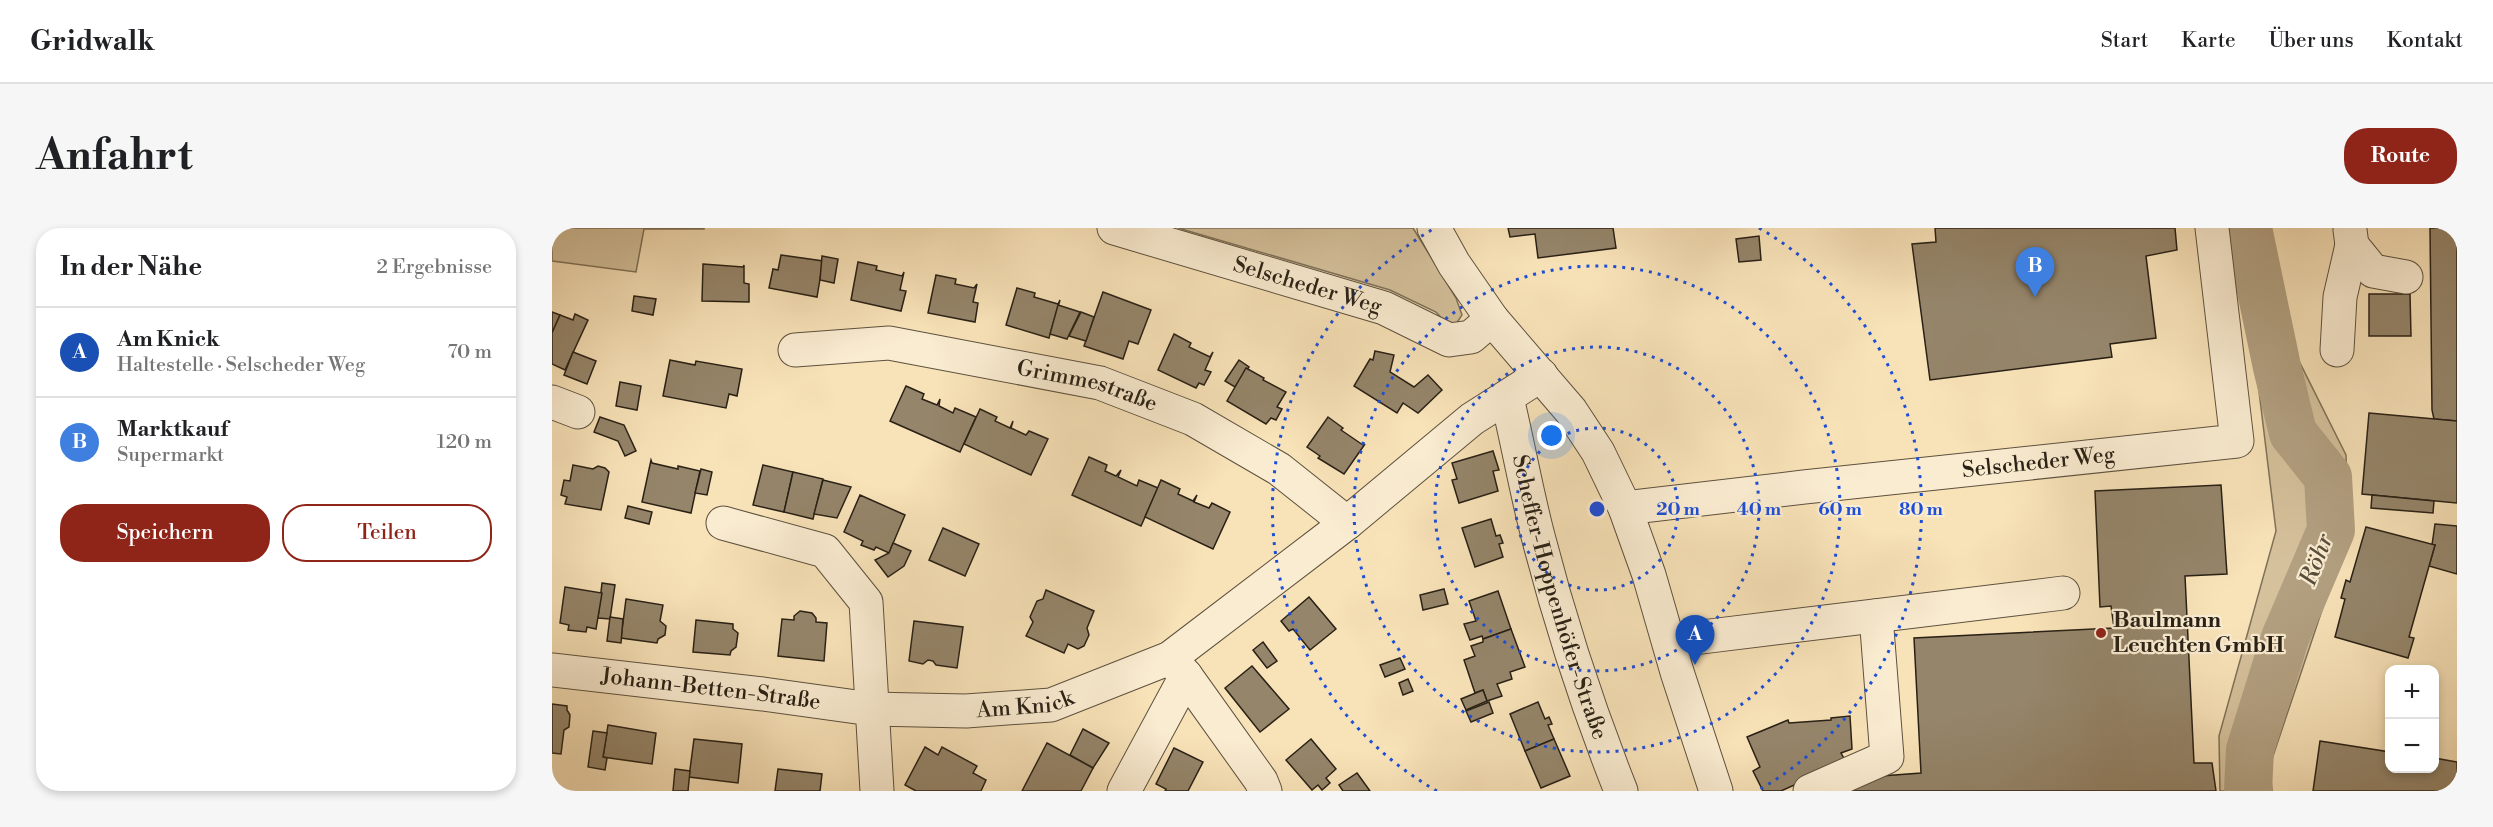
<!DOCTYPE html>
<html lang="de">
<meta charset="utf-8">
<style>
body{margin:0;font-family:"Libre Bodoni",serif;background:#f6f6f6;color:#202124}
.controls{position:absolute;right:18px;bottom:18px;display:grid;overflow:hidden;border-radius:12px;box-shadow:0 3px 9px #0003}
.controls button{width:54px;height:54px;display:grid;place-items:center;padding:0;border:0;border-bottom:2px solid #e0e0e0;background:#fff;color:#202124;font:30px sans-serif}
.you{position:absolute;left:1000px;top:208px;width:21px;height:21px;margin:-15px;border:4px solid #fff;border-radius:50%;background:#1a73e8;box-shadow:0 0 0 9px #1a73e833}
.badge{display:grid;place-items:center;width:39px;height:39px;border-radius:50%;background:#8f2418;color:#fff;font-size:20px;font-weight:700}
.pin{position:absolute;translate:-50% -50px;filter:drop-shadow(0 2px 3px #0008)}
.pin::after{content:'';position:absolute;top:32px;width:21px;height:18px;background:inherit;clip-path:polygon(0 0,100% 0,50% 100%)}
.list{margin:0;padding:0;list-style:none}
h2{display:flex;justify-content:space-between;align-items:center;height:78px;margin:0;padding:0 24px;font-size:26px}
h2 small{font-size:20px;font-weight:400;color:#757577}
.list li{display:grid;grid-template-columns:39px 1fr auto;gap:18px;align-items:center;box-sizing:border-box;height:90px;padding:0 24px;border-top:2px solid #e0e0e0}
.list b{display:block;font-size:22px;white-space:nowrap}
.list p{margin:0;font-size:20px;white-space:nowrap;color:#757577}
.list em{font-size:20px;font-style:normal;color:#757577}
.actions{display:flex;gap:12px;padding:18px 24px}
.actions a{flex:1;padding:14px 0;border:2px solid #8f2418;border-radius:24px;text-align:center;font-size:21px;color:#8f2418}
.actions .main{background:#8f2418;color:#fff}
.map{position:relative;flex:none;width:1905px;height:563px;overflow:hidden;border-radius:24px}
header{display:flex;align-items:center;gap:36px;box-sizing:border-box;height:84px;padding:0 30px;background:#fff;border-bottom:2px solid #e0e0e0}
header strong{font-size:28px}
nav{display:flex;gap:33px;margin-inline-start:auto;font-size:21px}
.intro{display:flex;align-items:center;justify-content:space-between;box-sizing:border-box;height:144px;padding:0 36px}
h1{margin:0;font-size:42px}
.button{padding:15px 27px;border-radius:24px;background:#8f2418;color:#fff;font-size:21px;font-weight:700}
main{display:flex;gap:36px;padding:0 36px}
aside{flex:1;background:#fff;border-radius:24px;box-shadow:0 3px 9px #0003}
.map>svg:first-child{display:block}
.green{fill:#d5c19c;stroke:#7f7159;stroke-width:1.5}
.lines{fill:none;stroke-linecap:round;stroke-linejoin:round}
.river{stroke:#b2a081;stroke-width:48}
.building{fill:#95856a;stroke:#292116;stroke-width:1.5}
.minor-casing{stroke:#5d513e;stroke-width:35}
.minor{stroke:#faecd1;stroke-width:33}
.ring{fill:none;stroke:#1d4ed8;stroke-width:3;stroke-dasharray:3 6}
.poi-dot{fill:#8f2418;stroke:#faecd1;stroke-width:2}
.labels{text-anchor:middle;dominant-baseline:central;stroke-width:4.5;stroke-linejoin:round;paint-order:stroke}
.street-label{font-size:22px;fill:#292116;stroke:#faecd1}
.poi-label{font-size:22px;font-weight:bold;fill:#292116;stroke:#faecd1;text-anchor:start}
.water-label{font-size:24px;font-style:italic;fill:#594d3b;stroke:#faecd1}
.centre{fill:#1d4ed8;stroke:#faecd1;stroke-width:3}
.ring-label{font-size:18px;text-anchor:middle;font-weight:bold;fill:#1d4ed8;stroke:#faecd1;stroke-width:4.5;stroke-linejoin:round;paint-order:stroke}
</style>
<header>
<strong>Gridwalk</strong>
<nav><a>Start</a><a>Karte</a><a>Über uns</a><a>Kontakt</a></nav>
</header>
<div class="intro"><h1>Anfahrt</h1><a class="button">Route</a></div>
<main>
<aside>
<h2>In der Nähe<small>2 Ergebnisse</small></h2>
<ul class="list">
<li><span class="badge" style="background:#1a4fb4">A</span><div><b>Am Knick</b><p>Haltestelle · Selscheder Weg</p></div><em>70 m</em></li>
<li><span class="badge" style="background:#3f7fe0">B</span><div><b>Marktkauf</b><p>Supermarkt</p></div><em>120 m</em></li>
</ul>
<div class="actions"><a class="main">Speichern</a><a>Teilen</a></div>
</aside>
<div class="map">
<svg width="1905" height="563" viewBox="0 0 1905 563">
<rect width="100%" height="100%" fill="#f8e2b8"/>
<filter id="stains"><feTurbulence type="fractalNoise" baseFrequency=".00333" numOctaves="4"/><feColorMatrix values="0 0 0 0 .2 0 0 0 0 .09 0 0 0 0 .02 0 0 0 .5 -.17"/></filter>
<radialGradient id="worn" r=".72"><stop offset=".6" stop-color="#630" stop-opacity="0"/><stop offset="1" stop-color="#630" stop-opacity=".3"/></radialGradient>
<g class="green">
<path d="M0,0H152V1H92L84,44L0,33Z"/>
<path d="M626,0H861L904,70L910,87L904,96H895L884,84L838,62Z"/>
<path d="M1677,0H1712L1717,73L1794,227L1796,305L1718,537L1720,563H1668L1667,508L1724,303L1701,114L1682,43Z"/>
</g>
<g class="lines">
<path class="river" d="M1696,0L1725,139L1741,205L1776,249L1779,302L1733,410L1698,522L1696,563"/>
</g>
<g class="building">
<path d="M956,0H1061L1064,20L986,30L983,6L958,9Z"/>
<path d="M1383,0H1623L1625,22L1594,28L1604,110L1558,116L1560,129L1378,152L1360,16L1384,14Z"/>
<path d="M1878,0H1905V193L1882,191L1880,182Z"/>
<path d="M1207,8L1209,32L1187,34L1184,11Z"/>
<path d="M229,27L271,33L265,69L217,60L221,41L226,42Z"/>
<path d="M270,28L286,31L282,55L268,52Z"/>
<path d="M306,34L325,38L324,42L350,48L352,44L348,62L354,63L349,83L299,72Z"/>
<path d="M151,36L191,39L192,37V55L197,56V74L150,73Z"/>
<path d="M384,47L404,51L403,56L422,60L425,56L421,74L426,75L423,94L376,85Z"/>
<path d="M465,60L483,65L482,69L506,76L508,72L497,110L454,97Z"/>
<path d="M551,64L599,82L586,116L577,113L571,131L532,118Z"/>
<path d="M1817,66H1858L1859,108H1817Z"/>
<path d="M82,68L104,71L101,87L80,83Z"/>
<path d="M506,77L528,84L515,111L498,106Z"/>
<path d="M0,84L8,87L0,105Z"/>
<path d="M529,84L542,89L534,113L517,108Z"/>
<path d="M23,86L36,92L13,142L0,136V105L8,87L21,92Z"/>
<path d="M622,106L639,115L637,119L658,129L661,124L653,142L659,144L652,157L647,155L644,160L606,142Z"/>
<path d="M823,123L842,127L838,144L862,159L876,147L890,162L866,185L851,175L845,185L802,158L818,131L821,132Z"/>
<path d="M21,124L44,133L35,156L12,147Z"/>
<path d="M118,132L143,137L144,133L190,141L185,168L177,166L174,180L111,168Z"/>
<path d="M687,132L697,139L683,159L673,153Z"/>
<path d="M694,140L712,150L711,152L734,164L725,179L730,181L724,192L719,190L714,196L675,173Z"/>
<path d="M68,154L89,158L85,182L64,178Z"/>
<path d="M354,158L372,166L370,171L385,177L388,171L387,178L401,185L403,180L424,189L408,224L338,193Z"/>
<path d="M428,181L445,189L443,193L458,200L461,193L459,200L474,207L477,203L496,211L479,247L412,216Z"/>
<path d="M1817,185L1905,193V275L1810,266Z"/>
<path d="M48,189L72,197L84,223L73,228L66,213L42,204Z"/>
<path d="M776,189L791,200L789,202L811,217L813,216L792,246L766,230L768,228L755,219Z"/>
<path d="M941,223L947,242L941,243L946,263L907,275L900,252L905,251L900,235Z"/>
<path d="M537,229L555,237L553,243L564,248L569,242L566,249L585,258L587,252L606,260L589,298L520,267Z"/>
<path d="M99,232L100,235L126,241V238L148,243L139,285L90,274Z"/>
<path d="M21,237L41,241L46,238L53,240L57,244L49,282L13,276L15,269L9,267L12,252L18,253Z"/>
<path d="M211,237L241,244L232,284L201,277Z"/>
<path d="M149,241L160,244L155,267L143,265Z"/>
<path d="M241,244L271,251L261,291L232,284Z"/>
<path d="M271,252L299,259L285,290L262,286Z"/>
<path d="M609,252L628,261L626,266L641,273L645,267L642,274L657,280L660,275L678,284L661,321L593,289Z"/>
<path d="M1669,257L1675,346L1633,348L1642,535H1660L1664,563H1297L1329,548L1369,545L1362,410L1562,400L1559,378L1548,379L1543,263Z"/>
<path d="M308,267L353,287L337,325L324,319L322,322L309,317L311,313L292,304Z"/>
<path d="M1820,267L1882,273L1881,285L1819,280Z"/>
<path d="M76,278L100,284L97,296L73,290Z"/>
<path d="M939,291L944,308L948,307L951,315L947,316L951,329L923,339L910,300Z"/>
<path d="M1883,296L1905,298V346L1877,338L1883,317H1880Z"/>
<path d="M1814,299L1883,317L1857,409L1862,410L1856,430L1783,409L1793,371L1789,370L1794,352L1798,354Z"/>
<path d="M391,300L427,316L413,348L377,332Z"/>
<path d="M341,315L359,323L352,338L336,349L323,332L337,325Z"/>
<path d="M50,355L63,357L58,391L46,390Z"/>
<path d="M13,359L50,365L44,401L35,399L34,404L16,402L17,397L8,395Z"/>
<path d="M892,361L896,376L871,382L868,367Z"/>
<path d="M494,362L542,383L535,400L537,407L532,418L526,421L516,416L512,425L474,408L481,394L478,389L485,373L491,371Z"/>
<path d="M946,363L959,401L931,411L930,408L918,412L912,396L924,393L917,373Z"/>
<path d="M757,369L784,401L758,422L741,401L737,403L729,393Z"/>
<path d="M74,371L111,377L108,393L114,398L113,407L106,411L105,415L69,410Z"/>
<path d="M248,383L260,385L264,390V394L275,395L272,433L226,428L230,391L242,392V388Z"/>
<path d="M58,389L71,391L69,415L55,413Z"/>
<path d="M144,392L181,396V401L186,405L184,419L179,423L178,427L141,424Z"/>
<path d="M362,393L411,399L405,440L384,437L381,433L376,432L371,436L357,433Z"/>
<path d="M959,401L973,439L958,444L960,451L945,456L950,468L935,473L931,462L923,465L912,432L923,428L919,418L931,414V411Z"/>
<path d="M711,414L725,433L715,440L701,422Z"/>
<path d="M848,430L853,441L833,449L828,437Z"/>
<path d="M700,438L737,481L708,504L673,460Z"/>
<path d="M856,451L861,463L851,467L847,455Z"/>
<path d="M931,462L935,473L914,482L909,471Z"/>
<path d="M937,474L941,485L919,494L914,483Z"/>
<path d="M986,474L993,491L997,489L1000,496L996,497L1002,511L973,523L958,486Z"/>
<path d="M0,476L15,478V482L18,487L17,499L12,502L9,526L0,525Z"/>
<path d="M1298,488L1300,521L1289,525L1294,534L1229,563H1211L1201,543L1208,539L1195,509L1236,492L1237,495L1279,492V490Z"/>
<path d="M56,497L104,505L100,536L51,529Z"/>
<path d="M531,501L557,515L541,540L518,527Z"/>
<path d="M41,503L55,505L51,529L55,530L53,542L36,539Z"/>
<path d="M142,511L190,516L186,555L137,549Z"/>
<path d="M759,511L784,541L774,550L778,555L770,562L766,557L760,562L734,532Z"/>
<path d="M1002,511L1018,548L989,560L973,523Z"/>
<path d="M1768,513L1838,524V540H1882V530L1905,534V563H1761Z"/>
<path d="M495,515L541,540L529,563H470Z"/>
<path d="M373,519L386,527L390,519L425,538L421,545L434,552L429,563H364L353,557Z"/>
<path d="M622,520L651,534L636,563H613L614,561L604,556Z"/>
<path d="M123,541L138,543L136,563H121Z"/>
<path d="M226,541L270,546L268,563H223Z"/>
<path d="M805,545L818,563H791L787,557Z"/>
</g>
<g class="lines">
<g class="minor-casing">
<g id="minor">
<path id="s1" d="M562,0L832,80L897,112L919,109L940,91"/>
<path d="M882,0L902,36L940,91L1019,183L1046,224L1073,280L1097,347L1125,444L1164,563"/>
<path d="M1798,2L1800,17L1821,43L1854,49"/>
<path id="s2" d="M243,122L337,115L548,155L641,191L727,241L795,295"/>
<path d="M1785,122L1788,69L1800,17"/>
<path id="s3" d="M955,170C966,216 974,262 986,308C1008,394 1036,480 1069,563"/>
<path d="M0,174L26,184"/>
<path id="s4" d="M1073,280L1252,259L1685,213L1660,0"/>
<path d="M171,295L273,323L314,374L325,563"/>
<path d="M1117,413L1511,365"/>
<path d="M618,430L634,448L709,553L713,563"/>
<path id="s5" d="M0,442L211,466L319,481L414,483L499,477L618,430L795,295L920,191L989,147"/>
<path d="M572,563L634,448"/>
<path d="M1258,563L1335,529L1324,388"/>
</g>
</g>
<use href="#minor" class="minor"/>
</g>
<g class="ring">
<circle cx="1045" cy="281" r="81"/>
<circle cx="1045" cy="281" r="162"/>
<circle cx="1045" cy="281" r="243"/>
<path d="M885 563A324 324 0 0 1 883 0M1207 0A324 324 0 0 1 1205 563"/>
</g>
<circle class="poi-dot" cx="1549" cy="405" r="6"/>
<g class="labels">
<g class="street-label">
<text stroke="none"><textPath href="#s1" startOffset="202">Selscheder Weg</textPath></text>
<text stroke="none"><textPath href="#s2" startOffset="297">Grimmestraße</textPath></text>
<text stroke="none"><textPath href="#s4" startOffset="416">Selscheder Weg</textPath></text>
<text stroke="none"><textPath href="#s3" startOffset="206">Scheffer-Hoppenhöfer-Straße</textPath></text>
<text stroke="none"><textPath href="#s5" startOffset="160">Johann-Betten-Straße</textPath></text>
<text stroke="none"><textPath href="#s5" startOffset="476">Am Knick</textPath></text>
</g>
<g class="poi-label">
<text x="1561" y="392">Baulmann<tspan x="1561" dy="25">Leuchten GmbH</tspan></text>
</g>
<g class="water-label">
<text transform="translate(1765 332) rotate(-69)">Röhr</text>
</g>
</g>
<circle cx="1045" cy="281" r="9" class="centre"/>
<g class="ring-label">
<text x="1126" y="287">20 m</text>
<text x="1207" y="287">40 m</text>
<text x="1288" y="287">60 m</text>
<text x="1369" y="287">80 m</text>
</g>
<rect width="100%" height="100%" filter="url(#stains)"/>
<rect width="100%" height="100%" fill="url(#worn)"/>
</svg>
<div class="controls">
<button>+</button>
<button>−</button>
</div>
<div class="you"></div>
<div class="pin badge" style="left:1143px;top:437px;background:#1a4fb4">A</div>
<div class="pin badge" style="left:1483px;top:69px;background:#3f7fe0">B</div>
</div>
</main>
